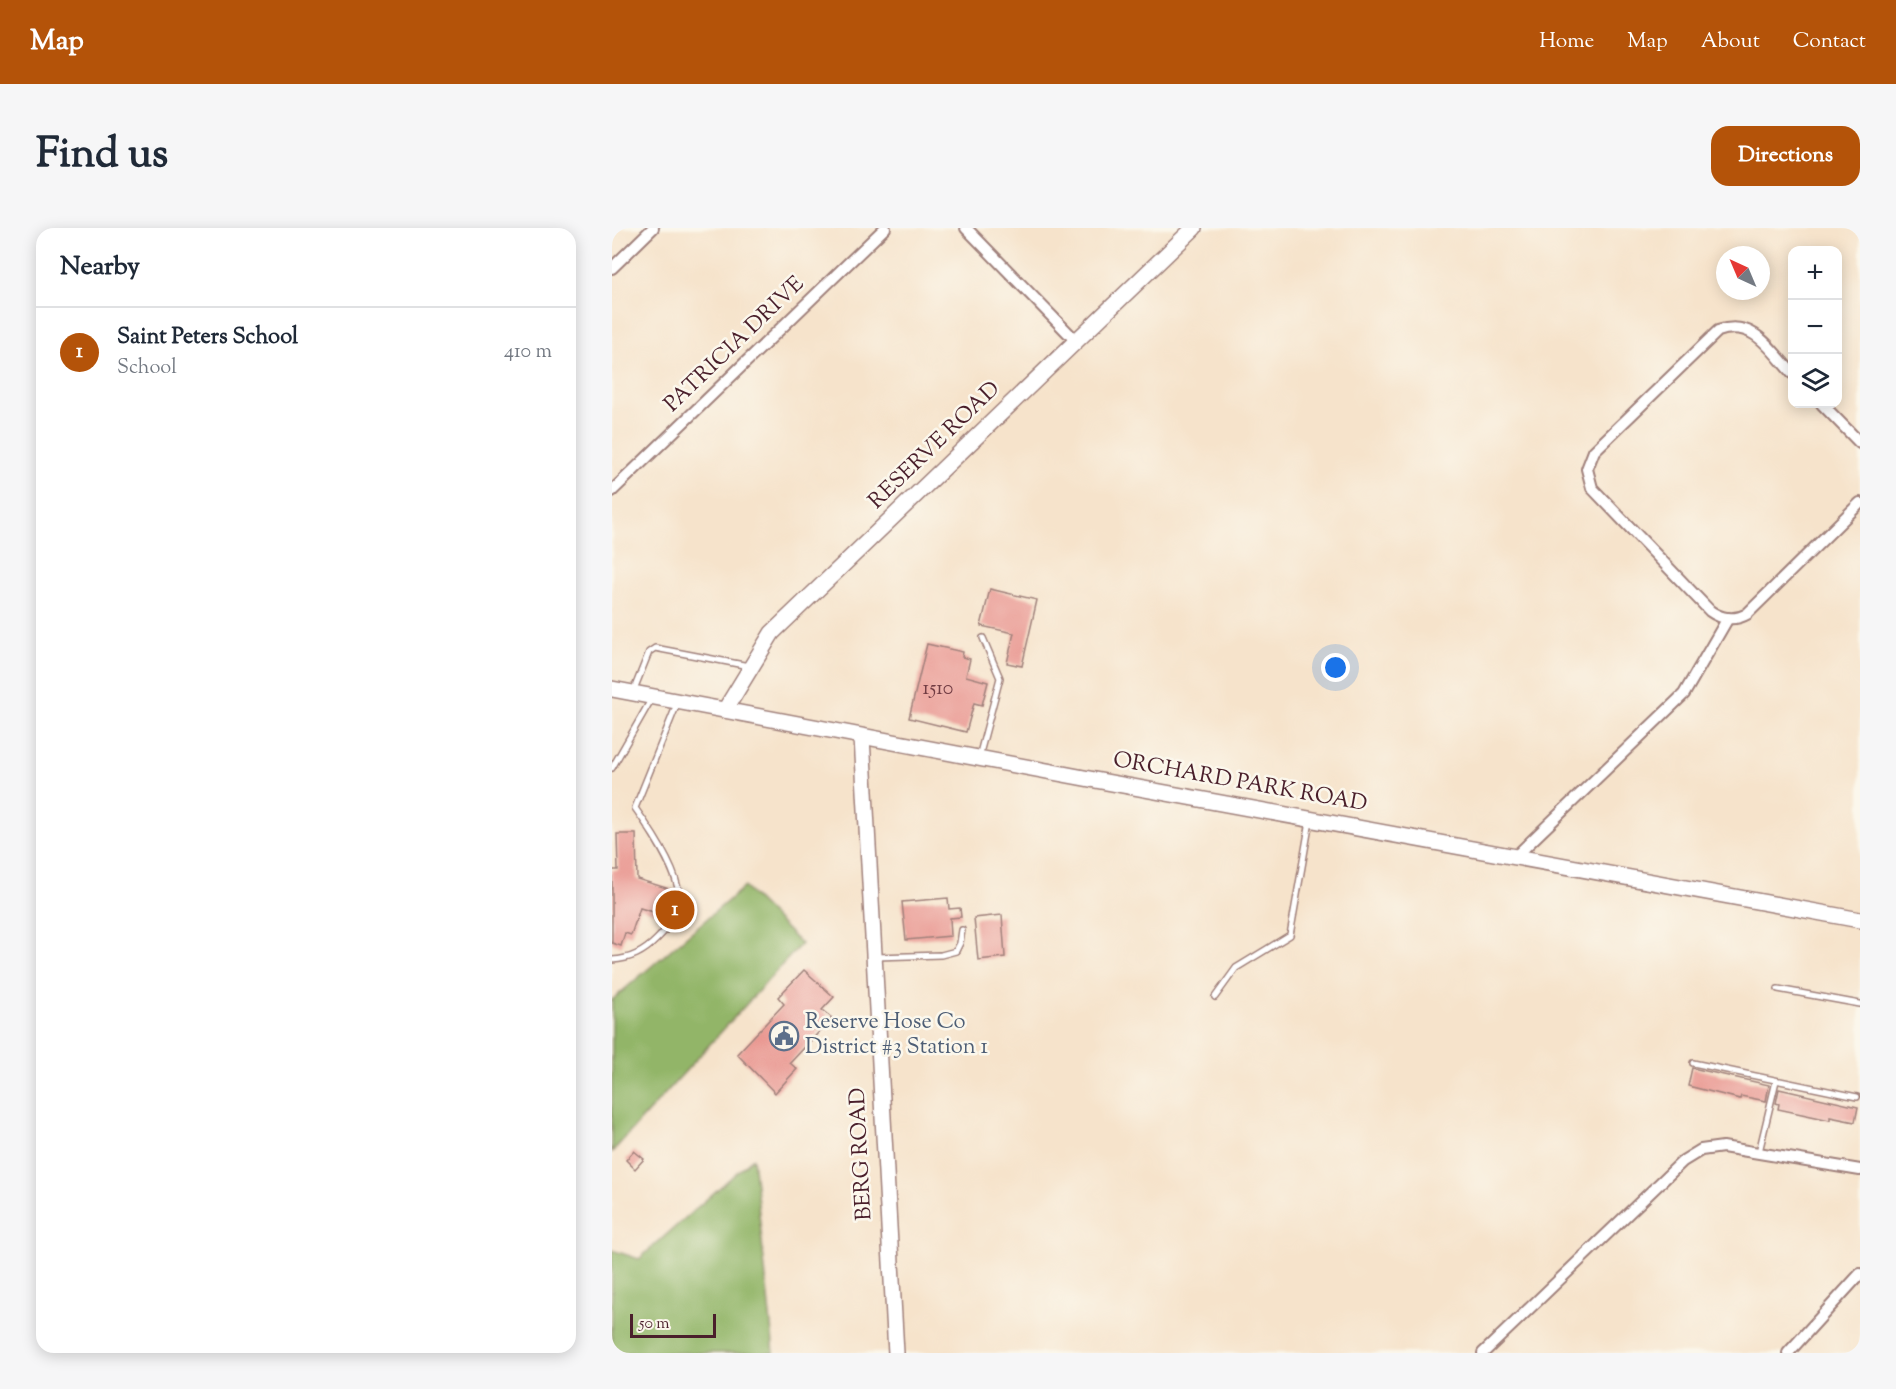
<!DOCTYPE html>
<meta charset="utf-8">
<style>
body{margin:0;font-family:"Sorts Mill Goudy",serif;background:#f6f6f7;color:#1f2937}
.controls{position:absolute;right:18px;top:18px;display:grid;overflow:hidden;border-radius:12px;box-shadow:0 3px 15px #0003}
.controls button{width:54px;height:54px;display:grid;place-items:center;padding:0;border:0;border-bottom:2px solid #e0e1e3;background:#fff;color:#1f2937;font:30px sans-serif}
.compass{position:absolute;left:1104px;top:18px;width:54px;height:54px;border-radius:50%;background:#fff;box-shadow:0 3px 15px #0003;rotate:316deg}
.scale{position:absolute;left:18px;bottom:15px;width:86px;box-sizing:border-box;padding-left:6px;border:3px solid #4a1f2b;border-top:0;font-size:16px;line-height:21px;white-space:nowrap;color:#4a1f2b;-webkit-text-stroke:4px #fbf7ec;paint-order:stroke}
.you{position:absolute;left:724px;top:440px;width:21px;height:21px;margin:-15px;border:4px solid #fff;border-radius:50%;background:#1a73e8;box-shadow:0 0 0 9px #1a73e833}
.badge{display:grid;place-items:center;width:39px;height:39px;border-radius:50%;background:#b45309;color:#fff;font-size:20px;font-weight:700}
.pin{position:absolute;translate:-50% -50%;border:3px solid #fff;box-shadow:0 2px 6px #0006}
.list{margin:0;padding:0;list-style:none}
h2{display:flex;justify-content:space-between;align-items:center;height:78px;margin:0;padding:0 24px;font-size:26px}
h2 small{font-size:20px;font-weight:400;color:#747a83}
.list li{display:grid;grid-template-columns:39px 1fr auto;gap:18px;align-items:center;box-sizing:border-box;height:90px;padding:0 24px;border-top:2px solid #e0e1e3}
.list b{display:block;font-size:22px;white-space:nowrap}
.list p{margin:0;font-size:20px;white-space:nowrap;color:#747a83}
.list em{font-size:20px;font-style:normal;color:#747a83}
.icon{flex:none;width:33px;height:33px;fill:none;stroke:currentColor;stroke-width:2;stroke-linecap:round;stroke-linejoin:round}
.map{position:relative;flex:none;width:1248px;height:1125px;overflow:hidden;border-radius:18px}
header{display:flex;align-items:center;gap:36px;box-sizing:border-box;height:84px;padding:0 30px;background:#b45309;color:#fff}
header strong{font-size:28px}
nav{display:flex;gap:33px;margin-inline-start:auto;font-size:21px}
.intro{display:flex;align-items:center;justify-content:space-between;box-sizing:border-box;height:144px;padding:0 36px}
h1{margin:0;font-size:42px}
.button{padding:15px 27px;border-radius:18px;background:#b45309;color:#fff;font-size:21px;font-weight:700}
main{display:flex;gap:36px;padding:0 36px}
aside{flex:1;background:#fff;border-radius:18px;box-shadow:0 3px 15px #0003}
.map>svg:first-child{display:block}
.forest{fill:#92b568;stroke:#6e6a4a;stroke-width:1.5}
.building{fill:#e99690}
.lines{fill:none;stroke-linecap:round;stroke-linejoin:round}
.lane-casing{stroke:#a0817b;stroke-width:8}
.street-casing{stroke:#a0817b;stroke-width:14}
.secondary-casing{stroke:#a0817b;stroke-width:18}
.lane{stroke:#fff;stroke-width:5}
.street{stroke:#fff;stroke-width:10}
.secondary{stroke:#fff;stroke-width:15}
.labels{text-anchor:middle;dominant-baseline:central;stroke-width:5;stroke-linejoin:round;paint-order:stroke}
.number-label{font-size:20px;fill:#723d44}
.street-label{font-size:22px;fill:#4a1f2b;stroke:#fbf7ec}
.service-label{font-size:22px;fill:#4e5e75;stroke:#fbf7ec;text-anchor:start}
</style>
<header>
<strong>Map</strong>
<nav><a>Home</a><a>Map</a><a>About</a><a>Contact</a></nav>
</header>
<div class="intro"><h1>Find us</h1><a class="button">Directions</a></div>
<main>
<aside>
<h2>Nearby<small></small></h2>
<ul class="list">
<li><span class="badge">1</span><div><b>Saint Peters School</b><p>School</p></div><em>410 m</em></li>
</ul>
</aside>
<div class="map">
<svg width="1248" height="1125" viewBox="0 0 1248 1125">
<rect width="100%" height="100%" fill="#fbf7ec"/>
<filter id="ink" filterUnits="userSpaceOnUse"><feTurbulence type="fractalNoise" baseFrequency=".0167" numOctaves="2"/><feDisplacementMap in="SourceGraphic" scale="12" xChannelSelector="R" yChannelSelector="G"/><feConvolveMatrix kernelMatrix="1 2 1 2 8 2 1 2 1" color-interpolation-filters="sRGB"/></filter>
<filter id="wash" filterUnits="userSpaceOnUse"><feTurbulence type="fractalNoise" baseFrequency=".008" numOctaves="4" result="noise"/><feDisplacementMap in="SourceGraphic" scale="24" xChannelSelector="R" yChannelSelector="G"/><feGaussianBlur stdDeviation="1.35" result="paint"/><feColorMatrix in="noise" values="0 0 0 0 0 0 0 0 0 0 0 0 0 0 0 0 0 1.4 0 .05"/><feComposite in="paint" operator="in"/></filter>
<g filter="url(#wash)">
<rect width="100%" height="100%" fill="#f6e3cb"/>
<g class="forest">
<path d="M132,659L189,716L0,924V772Z"/>
<path d="M141,930L162,1125H0V1022L27,1031Z"/>
</g>
<g id="blocks">
<g class="building">
<path d="M378,361L425,372L410,438L395,435L402,405L369,398Z"/>
<path d="M315,416L351,424L350,429L358,431L354,448L376,454L370,477L362,475L354,504L297,490Z"/>
<path d="M5,606H24L25,651L61,662L62,665L55,688L28,680L19,707L13,705L9,718L0,715V642H6Z"/>
<path d="M336,670L337,681L348,680L349,689L338,690L339,708L294,712L290,674Z"/>
<path d="M390,687L393,729L366,732L362,690Z"/>
<path d="M192,742L222,769L210,782L220,790L178,835L185,841L163,865L125,826L172,776L166,769Z"/>
<path d="M1080,840L1157,857L1154,873L1129,868L1128,871L1076,858Z"/>
<path d="M1167,861L1246,879L1243,894L1218,889V892L1166,881L1167,876L1164,875Z"/>
<path d="M22,923L32,931L23,941L14,932Z"/>
</g>
</g>
</g>
<g filter="url(#ink)">
<use href="#blocks" fill-opacity="0" stroke="#a0817b" stroke-width="1.5"/>
<g class="lines">
<g class="lane-casing">
<g id="lane">
<path d="M21,464L37,424L43,420L137,438"/>
<path d="M367,529L388,450L371,410"/>
<path d="M0,540L40,470"/>
<path d="M264,729L329,727L344,723L348,715L350,702"/>
<path d="M0,732C19,731 32,724 45,711C56,700 69,684 67,667C65,642 38,601 23,580L65,476"/>
<path d="M1166,761L1248,776"/>
<path d="M603,769L624,740L678,707L698,593"/>
<path d="M1081,835L1245,869"/>
<path d="M1147,924L1164,853"/>
</g>
</g>
<g class="street-casing">
<g id="street">
<path d="M354,0L464,113"/>
<path d="M0,40L41,0"/>
<path d="M1180,145C1158,121 1142,91 1106,103L982,223L975,241L980,260L1098,383C1109,391 1123,393 1135,386L1248,275"/>
<path d="M1210,176L1248,215"/>
<path d="M0,263L273,0"/>
<path d="M904,628L1072,466L1116,390"/>
<path d="M871,1125L1071,933L1089,922L1111,919L1248,942"/>
<path d="M1176,1125L1248,1046"/>
</g>
</g>
<g class="secondary-casing">
<g id="secondary">
<path d="M0,461L483,552L1248,692"/>
<path d="M113,482L160,405L582,0"/>
<path d="M250,509L284,1125"/>
</g>
</g>
<use href="#lane" class="lane"/>
<use href="#street" class="street"/>
<use href="#secondary" class="secondary"/>
</g>
</g>
<defs>
<g id="civic-ring" transform="scale(1.5)"><circle r="9.5" fill="#fbf7ec" stroke="#5c6f8a" stroke-width="1.5"/><path d="M-.6-6.5H3V-4.5H.6V-3L4-1V1h2V6H-6V1h2V-1L-.6-3ZM-1.2 2.5V6h2.4V2.5Z" fill="#5c6f8a"/></g>
</defs>
<g fill-rule="evenodd">
<use href="#civic-ring" x="172" y="808"/>
</g>
<g class="labels">
<g class="number-label">
<text x="326" y="461">1510</text>
</g>
<g class="street-label">
<text transform="translate(123 117) rotate(-44)">PATRICIA DRIVE</text>
<text transform="translate(323 218) rotate(-44)">RESERVE ROAD</text>
<text transform="translate(628 555) rotate(10)">ORCHARD PARK ROAD</text>
<text transform="translate(250 926) rotate(-93)">BERG ROAD</text>
</g>
<g class="service-label">
<text x="193" y="795">Reserve Hose Co<tspan x="193" dy="25">District #3 Station 1</tspan></text>
</g>
</g>
</svg>
<div class="controls">
<button>+</button>
<button>−</button>
<button><svg class="icon" aria-label="layers" viewBox="0 0 24 24"><path d="M12 4l9 5-9 5-9-5zM3 14l9 5 9-5"/></svg></button>
</div>
<svg class="compass" viewBox="-18 -18 36 36"><path d="M0-13l5 13h-10z" fill="#e53935"/><path d="M0 13l5-13h-10z" fill="#747a83"/></svg>
<div class="scale">50 m</div>
<div class="you"></div>
<div class="pin badge" style="left:63px;top:682px">1</div>
</div>
</main>
